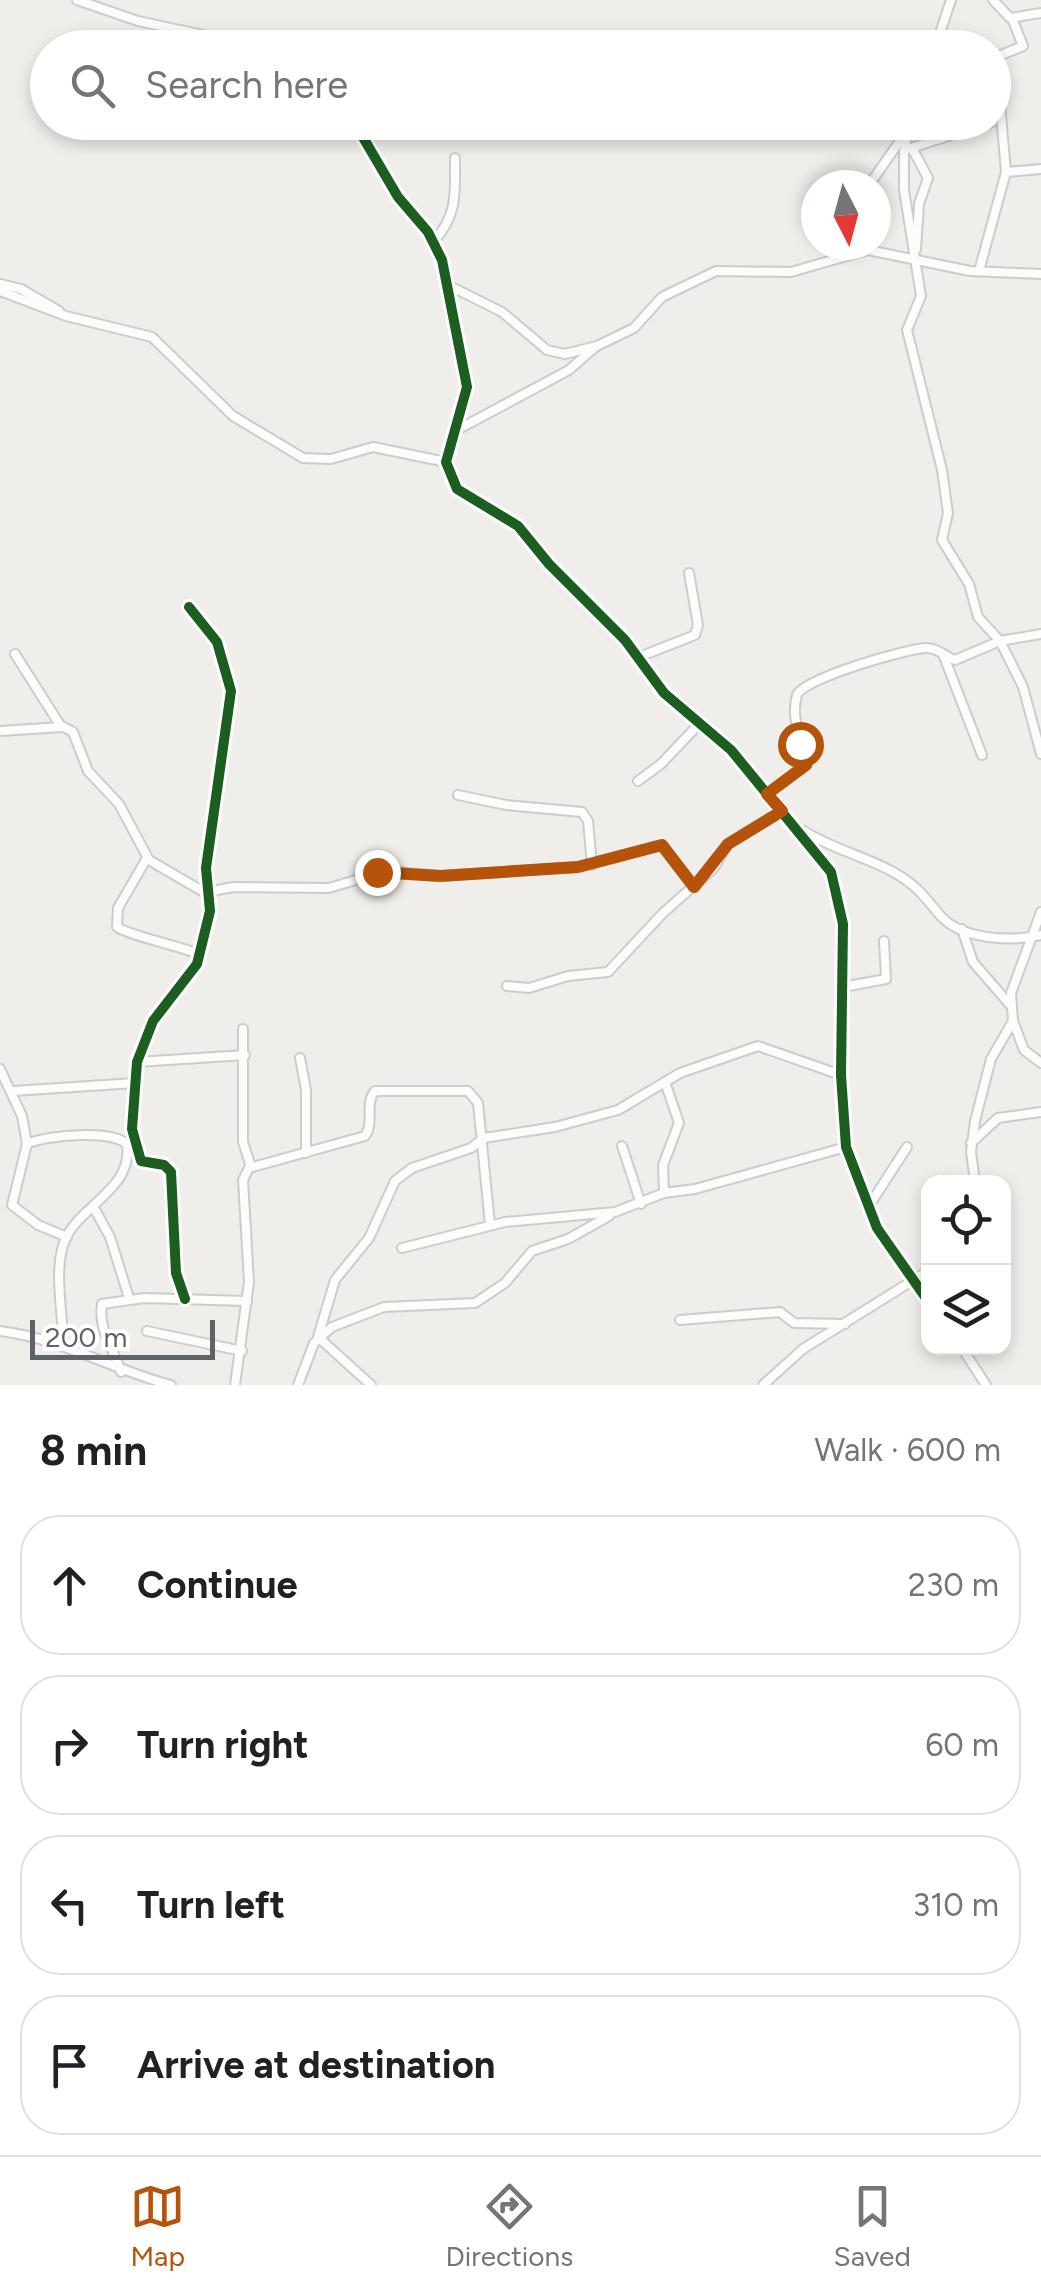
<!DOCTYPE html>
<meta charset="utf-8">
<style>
body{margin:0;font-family:Figtree,sans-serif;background:#f6f6f6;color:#202124}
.controls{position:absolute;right:30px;bottom:30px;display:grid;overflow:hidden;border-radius:20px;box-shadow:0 5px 15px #0003}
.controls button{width:90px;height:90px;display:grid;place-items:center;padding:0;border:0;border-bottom:2px solid #e0e0e0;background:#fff;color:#202124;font:50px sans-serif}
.compass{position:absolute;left:801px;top:170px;width:90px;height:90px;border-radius:50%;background:#fff;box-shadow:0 5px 15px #0003;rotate:174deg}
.scale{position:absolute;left:30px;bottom:25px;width:185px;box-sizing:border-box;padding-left:10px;border:5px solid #5f6368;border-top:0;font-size:28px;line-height:35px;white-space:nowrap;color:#5f6368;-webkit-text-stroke:8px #fff;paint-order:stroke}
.stop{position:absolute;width:30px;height:30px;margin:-22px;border:8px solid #b45309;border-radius:50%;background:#fff}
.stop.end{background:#b45309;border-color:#fff;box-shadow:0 2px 10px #0008}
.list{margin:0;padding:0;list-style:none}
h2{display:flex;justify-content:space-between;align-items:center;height:130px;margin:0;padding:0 40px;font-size:42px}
h2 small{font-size:32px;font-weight:400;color:#757577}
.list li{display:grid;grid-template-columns:65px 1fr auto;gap:30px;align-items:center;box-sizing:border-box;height:140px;margin:0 20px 20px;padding:0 20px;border:2px solid #e0e0e0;border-radius:40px}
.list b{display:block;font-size:38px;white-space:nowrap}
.list em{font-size:32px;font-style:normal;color:#757577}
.icon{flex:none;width:55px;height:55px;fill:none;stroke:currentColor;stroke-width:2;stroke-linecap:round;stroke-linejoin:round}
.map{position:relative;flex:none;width:1041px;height:1385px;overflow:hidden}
.search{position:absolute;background:#fff;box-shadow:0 5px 15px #0003;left:30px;right:30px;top:30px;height:110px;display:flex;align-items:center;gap:25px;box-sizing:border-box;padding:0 35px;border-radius:55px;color:#757577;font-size:38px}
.sheet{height:770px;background:#fff}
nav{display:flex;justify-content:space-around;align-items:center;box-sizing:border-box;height:140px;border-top:2px solid #e0e0e0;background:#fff;font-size:28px;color:#757577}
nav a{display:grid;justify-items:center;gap:5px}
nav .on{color:#b45309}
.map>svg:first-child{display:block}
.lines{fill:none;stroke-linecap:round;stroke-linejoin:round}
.minor-casing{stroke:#cbcccc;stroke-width:12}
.minor{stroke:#fdfcfc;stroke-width:8}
.cycleway-casing{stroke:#fff;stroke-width:16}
.cycleway{stroke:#1b5e20;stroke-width:10}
.route{stroke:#b45309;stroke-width:12}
</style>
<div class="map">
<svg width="1041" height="1385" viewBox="0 0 1041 1385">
<rect width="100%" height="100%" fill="#efeeea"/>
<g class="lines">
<g class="minor-casing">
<g id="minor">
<path d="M77,0L138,21L264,48"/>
<path d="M993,0L1010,18L1041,13"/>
<path d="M935,48L951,0"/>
<path d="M994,58L1023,46L1012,18"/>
<path d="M996,58L1006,172"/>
<path d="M354,122L398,197L428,232L442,260L467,387L446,462L457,489L518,526L549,564L625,640L664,693L731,750L831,872L843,924L841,1075L846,1147L877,1228L928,1301"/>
<path d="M910,122L904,151V190L921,296L907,330L942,470L948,513L942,540L969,584L978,617L1000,641L1023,687L1041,754"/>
<path d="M912,148L928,178L919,204L916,249"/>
<path d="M908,149L992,122"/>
<path d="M869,185L902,138"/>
<path d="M434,241C458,215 455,192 455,158"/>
<path d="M979,271L1006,172L1041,169"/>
<path d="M0,284L21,289L59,311"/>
<path d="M446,284L502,312L547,350L565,354L597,346L634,328L662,297L716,271L791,272L868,250L970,271L1041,274"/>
<path d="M0,291L66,316L152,337L233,416L303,458L331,459L373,447L446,462"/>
<path d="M457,430L569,370L594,348"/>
<path d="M15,654L60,725L73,732L88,771L119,804L149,860L209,895"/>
<path d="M943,654L982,755"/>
<path d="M639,657L695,635L698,625L689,573"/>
<path d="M0,731L62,727"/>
<path d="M638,781L661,764L699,724"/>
<path d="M767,794L806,765C803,743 790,719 797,695C802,679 908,648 927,648C938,648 946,657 955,660L1000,641L1041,634"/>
<path d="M458,795L506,805L582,812L588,821L592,865"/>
<path d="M804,831C834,850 865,856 895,873C916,885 924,896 939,914C960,940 1011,942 1041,935"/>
<path d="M147,858L118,908L117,927C125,934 182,947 199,954"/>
<path d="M208,892L233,887L329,888L386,871L441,876L578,867L661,845L695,887"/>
<path d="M962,929L973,962L1011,1006"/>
<path d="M507,986L529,988L568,976L608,972L663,913L714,868L728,844L782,811"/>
<path d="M843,987L886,979L884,941"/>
<path d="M1013,1021L1024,1050L1041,1063"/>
<path d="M243,1029V1142L251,1167"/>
<path d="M300,1058L306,1090V1153"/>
<path d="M137,1062L245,1055"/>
<path d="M0,1069L22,1116L27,1144L12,1205L38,1225L67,1237"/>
<path d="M13,1091L135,1083"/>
<path d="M971,1143L998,1118L1041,1112"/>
<path d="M27,1144C44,1135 116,1129 127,1145C133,1189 80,1205 65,1240C53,1269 63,1312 63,1342"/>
<path d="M622,1146L641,1204"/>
<path d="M975,1182L971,1152L975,1121L991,1059L1013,1021L1011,993L1041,912"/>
<path d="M664,1193L663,1165L679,1123L665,1082"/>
<path d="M94,1208L110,1237L129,1298"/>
<path d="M867,1209L907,1147"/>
<path d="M402,1248L505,1222L615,1212L664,1193L695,1189L846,1147"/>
<path d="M185,1299L176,1273L171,1172L164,1165L141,1161L132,1129L137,1062L153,1021L197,964L210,911L206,868L231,691L217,642L189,607"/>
<path d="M680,1320L780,1312L794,1323L845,1324"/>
<path d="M0,1331C63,1339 110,1369 171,1385"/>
<path d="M147,1331L242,1351"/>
<path d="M962,1348L986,1385"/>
<path d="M121,1372C113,1347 98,1330 102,1304L144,1298L247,1301"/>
<path d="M235,1385L249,1282L243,1180L249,1168L365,1136C375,1122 364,1104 375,1091H468L478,1103L490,1225"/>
<path d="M298,1385L314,1343L332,1327L384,1307L475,1303L505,1283L532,1251L568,1239L609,1216"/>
<path d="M371,1385L318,1337L335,1280L369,1238L395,1181L412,1168L471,1148L484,1138L555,1127L618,1110L680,1073L758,1046L841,1075"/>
<path d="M763,1385L803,1349L928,1271"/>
</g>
</g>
<use href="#minor" class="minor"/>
<g class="cycleway-casing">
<g id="cycleway">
<path d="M354,122L398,197L428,232L442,260L467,387L446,462L457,489L518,526L549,564L625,640L664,693L731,750L831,872L843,924L841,1075L846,1147L877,1228L928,1301"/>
<path d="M185,1299L176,1273L171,1172L164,1165L141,1161L132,1129L137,1062L153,1021L197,964L210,911L206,868L231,691L217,642L189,607"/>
</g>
</g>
<use href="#cycleway" class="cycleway"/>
</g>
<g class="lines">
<path class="route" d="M377,872L440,876L578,867L662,845L694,887L728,844L782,811L767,794L806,765L800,744"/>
</g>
</svg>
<div class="controls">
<button><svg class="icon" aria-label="locate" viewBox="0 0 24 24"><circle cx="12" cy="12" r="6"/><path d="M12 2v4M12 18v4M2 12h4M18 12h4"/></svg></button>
<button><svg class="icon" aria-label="layers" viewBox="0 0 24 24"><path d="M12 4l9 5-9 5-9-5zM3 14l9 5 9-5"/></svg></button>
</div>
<svg class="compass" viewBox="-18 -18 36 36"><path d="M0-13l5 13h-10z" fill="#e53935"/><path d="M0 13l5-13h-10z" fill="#757577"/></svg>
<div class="scale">200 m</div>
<div class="stop" style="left:800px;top:744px"></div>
<div class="stop end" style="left:377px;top:872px"></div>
<div class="search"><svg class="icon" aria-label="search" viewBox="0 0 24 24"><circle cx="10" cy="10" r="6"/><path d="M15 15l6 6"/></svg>Search here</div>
</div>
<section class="sheet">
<h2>8 min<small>Walk · 600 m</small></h2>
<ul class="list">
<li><svg class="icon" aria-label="ahead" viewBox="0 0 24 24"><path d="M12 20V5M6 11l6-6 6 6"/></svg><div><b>Continue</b></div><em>230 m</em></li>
<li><svg class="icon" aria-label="right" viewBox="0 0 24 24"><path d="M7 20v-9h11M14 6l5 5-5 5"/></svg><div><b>Turn right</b></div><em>60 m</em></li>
<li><svg class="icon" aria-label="left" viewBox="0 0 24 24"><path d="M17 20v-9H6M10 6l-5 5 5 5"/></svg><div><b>Turn left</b></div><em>310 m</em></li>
<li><svg class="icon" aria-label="arrive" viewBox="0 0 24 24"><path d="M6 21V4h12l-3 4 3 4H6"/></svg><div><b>Arrive at destination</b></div></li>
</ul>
</section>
<nav>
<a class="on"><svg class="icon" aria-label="map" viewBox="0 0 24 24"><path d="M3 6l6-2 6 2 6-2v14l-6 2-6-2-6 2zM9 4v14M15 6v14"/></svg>Map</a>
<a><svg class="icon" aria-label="directions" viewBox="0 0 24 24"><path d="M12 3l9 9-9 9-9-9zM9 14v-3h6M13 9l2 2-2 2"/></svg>Directions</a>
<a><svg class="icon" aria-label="saved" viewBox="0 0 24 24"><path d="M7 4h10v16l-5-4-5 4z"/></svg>Saved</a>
</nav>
